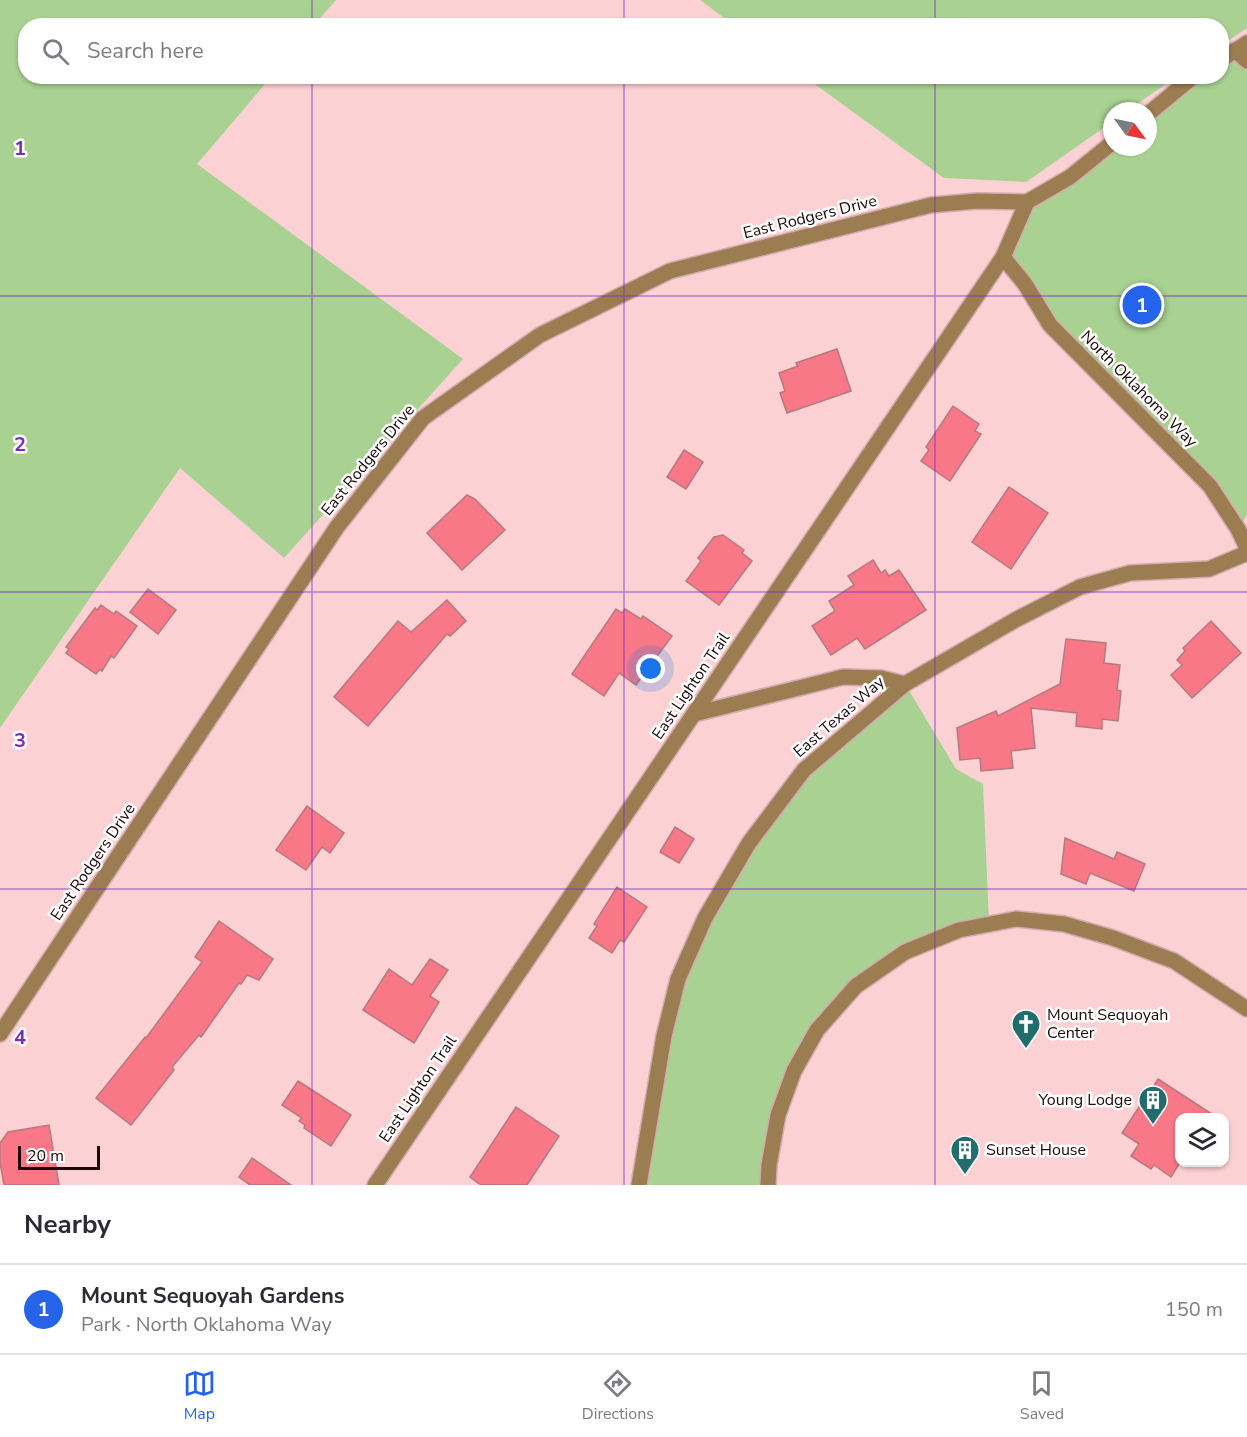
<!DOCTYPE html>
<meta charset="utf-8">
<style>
body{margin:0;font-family:"Nunito Sans",sans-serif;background:#f2f2f3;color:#2b2b33}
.controls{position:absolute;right:18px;bottom:18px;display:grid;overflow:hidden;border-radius:12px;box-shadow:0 2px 4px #0004}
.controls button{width:54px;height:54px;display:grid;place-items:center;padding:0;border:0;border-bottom:2px solid #e1e1e2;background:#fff;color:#2b2b33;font:30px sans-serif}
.compass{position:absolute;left:1103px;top:102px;width:54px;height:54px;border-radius:50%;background:#fff;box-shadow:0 2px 4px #0004;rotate:123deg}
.scale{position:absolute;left:18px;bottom:15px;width:82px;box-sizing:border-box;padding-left:6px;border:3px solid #1c0608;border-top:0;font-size:16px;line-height:21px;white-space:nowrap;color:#1c0608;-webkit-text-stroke:4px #fefefe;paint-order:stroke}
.you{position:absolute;left:651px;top:669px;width:21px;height:21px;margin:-15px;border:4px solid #fff;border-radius:50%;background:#1a73e8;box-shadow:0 0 0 9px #1a73e833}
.badge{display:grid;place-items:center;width:39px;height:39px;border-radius:50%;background:#2563eb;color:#fff;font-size:20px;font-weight:700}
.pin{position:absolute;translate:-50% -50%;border:3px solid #fff;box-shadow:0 2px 6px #0006}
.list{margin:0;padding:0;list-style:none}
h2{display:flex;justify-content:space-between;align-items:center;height:78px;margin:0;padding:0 24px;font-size:26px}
h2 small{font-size:20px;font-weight:400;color:#7c7c81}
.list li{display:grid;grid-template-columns:39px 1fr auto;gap:18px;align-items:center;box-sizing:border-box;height:90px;padding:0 24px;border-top:2px solid #e1e1e2}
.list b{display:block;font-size:22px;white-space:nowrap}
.list p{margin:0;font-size:20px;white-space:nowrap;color:#7c7c81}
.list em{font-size:20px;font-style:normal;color:#7c7c81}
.icon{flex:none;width:33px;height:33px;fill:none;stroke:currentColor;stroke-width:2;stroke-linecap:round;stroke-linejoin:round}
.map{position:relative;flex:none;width:1247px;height:1185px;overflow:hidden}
.search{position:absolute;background:#fff;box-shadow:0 2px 4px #0004;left:18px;right:18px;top:18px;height:66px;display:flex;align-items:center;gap:15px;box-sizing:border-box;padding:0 21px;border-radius:24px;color:#7c7c81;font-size:22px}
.sheet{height:168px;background:#fff}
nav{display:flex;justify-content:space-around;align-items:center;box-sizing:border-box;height:84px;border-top:2px solid #e1e1e2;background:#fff;font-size:16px;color:#7c7c81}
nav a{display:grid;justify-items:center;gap:3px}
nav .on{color:#2563eb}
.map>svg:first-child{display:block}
.green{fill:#a9d192}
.building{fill:#f87887;stroke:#b7797d;stroke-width:1.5}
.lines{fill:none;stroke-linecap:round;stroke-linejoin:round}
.minor-casing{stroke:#d3acaf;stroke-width:18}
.minor{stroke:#9c7d52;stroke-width:15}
.grid{fill:none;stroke:#7b2cbf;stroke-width:1.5;stroke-opacity:0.55}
.labels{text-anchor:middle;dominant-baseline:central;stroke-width:5;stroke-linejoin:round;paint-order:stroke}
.street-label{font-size:16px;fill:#1c0608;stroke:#fefefe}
.poi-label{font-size:16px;fill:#1c0608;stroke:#fefefe;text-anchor:start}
.grid-label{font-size:20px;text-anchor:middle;font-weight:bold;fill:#7b2cbf;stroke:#fefefe;stroke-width:5;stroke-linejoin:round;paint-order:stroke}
</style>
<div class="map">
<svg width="1247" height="1185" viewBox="0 0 1247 1185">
<rect width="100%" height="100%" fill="#fbd1d4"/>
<g class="green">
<path d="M0,0H336L314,25L26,26V76L271,77L197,164L463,359L284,558L180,468L0,728Z"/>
<path d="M700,0H1247V28L1222,45V26H735Z"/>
<path d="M1235,50L1247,61V515L1238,529L1209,486L1050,325L1003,257L1027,202L1112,147H1148V114L1194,77L1222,76V59Z"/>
<path d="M805,77H1176L1127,111H1112V122L1026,182L944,178Z"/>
<path d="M905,684L956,769L983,784L989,924L905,952L856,986L794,1071L768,1185H639L664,1035L705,918L804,770Z"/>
</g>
<g class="building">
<path d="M837,349L851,391L787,413L780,393L785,391L779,373L798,366L796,363Z"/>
<path d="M953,406L979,424L975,431L981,434L950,481L921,461L929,450L926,447Z"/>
<path d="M684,450L703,462L686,489L667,477Z"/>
<path d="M1009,487L1048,513L1011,569L972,542Z"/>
<path d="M467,495L475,499L505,530L462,570L427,533Z"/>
<path d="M723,535L744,550L742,553L752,561L719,605L686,581L701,561L698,558L714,537Z"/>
<path d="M873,560L881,573L885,570L889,576L899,570L926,610L865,649L857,638L831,655L812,626L835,611L829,601L854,585L848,576Z"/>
<path d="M148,589L176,610L158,634L130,612Z"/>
<path d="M447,600L466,621L450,636L447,634L368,726L334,697L398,621L411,632Z"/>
<path d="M101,605L114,614L116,611L137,626L114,658L111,656L102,671L100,669L96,674L66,653L69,649L66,647L95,608L97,610Z"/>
<path d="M616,609L622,613L625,609L641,619L643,616L672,636L636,685L619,673L604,696L572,674Z"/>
<path d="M1211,621L1241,653L1192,698L1171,675L1182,665L1177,660L1185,651L1183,648Z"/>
<path d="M1066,639L1106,643L1104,663L1120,665L1117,690L1121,691L1118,721L1102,719V729L1076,726L1077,713L1031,708L1035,748L1011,751L1013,768L981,771L980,758L960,760L957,728L996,711L998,716L1060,684Z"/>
<path d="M307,806L344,833L330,853L322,847L306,870L276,850Z"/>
<path d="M675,827L694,839L679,863L660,852Z"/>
<path d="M1065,838L1114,859L1117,852L1145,864L1134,891L1090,873L1086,884L1061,874Z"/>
<path d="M617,887L647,907L624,942L620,940L612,953L589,938L597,926L594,924Z"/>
<path d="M219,921L273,959L259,980L247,975L241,984L239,983L201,1037L199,1035L172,1067L174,1070L131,1125L96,1098L145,1037L146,1038L202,962L195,957Z"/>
<path d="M430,959L448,970L430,996L439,1002L414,1043L363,1010L389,969L412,985Z"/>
<path d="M1158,1079L1218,1118H1179V1164L1171,1177L1154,1165L1151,1169L1131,1156L1139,1144L1122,1133L1141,1104V1097L1145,1090L1152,1089Z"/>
<path d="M298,1081L351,1115L331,1146L304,1128L305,1125L299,1121L302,1118L282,1105Z"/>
<path d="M516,1107L559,1136L527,1185H481L470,1177Z"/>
<path d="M49,1125L59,1185H4L0,1162V1143L8,1132Z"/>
<path d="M252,1158L291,1185H250L239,1177Z"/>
</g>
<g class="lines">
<g class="minor-casing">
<g id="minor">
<path d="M1235,50L1247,61"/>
<path d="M1222,59L1247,43"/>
<path d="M1148,114L1194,76"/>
<path d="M1003,257L1025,284L1050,325L1210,486L1238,529L1247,548"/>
<path d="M694,714L843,677L881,678L905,684"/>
<path d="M0,1034L337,527L423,418L540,335L670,271L931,205L977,201L1027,202L1070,177L1112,143"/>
<path d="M375,1185L1003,257L1027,202"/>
<path d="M639,1185L664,1036L678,979L705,918L749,843L804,770L905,684L1017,619L1080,587L1130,573L1209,569L1247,553"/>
<path d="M768,1185L769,1165L778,1115L794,1071L817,1030L856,986L905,952L959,930L1016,919L1064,924L1113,938L1174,961L1247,1009"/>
</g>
</g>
<use href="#minor" class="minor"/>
</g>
<path class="grid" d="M312,0V26M624,0V26M935,0V26M312,76V1185M624,76V1185M935,76V1185M0,296H1247M0,592H1247M0,889H1247"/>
<defs>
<g id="church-pin" transform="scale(1.5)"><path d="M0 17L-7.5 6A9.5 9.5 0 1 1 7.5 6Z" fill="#216d6d" stroke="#fefefe"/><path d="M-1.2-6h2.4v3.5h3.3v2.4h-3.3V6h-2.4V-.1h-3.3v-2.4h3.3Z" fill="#fff"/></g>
<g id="building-pin" transform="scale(1.5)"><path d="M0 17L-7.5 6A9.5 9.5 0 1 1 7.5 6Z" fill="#216d6d" stroke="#fefefe"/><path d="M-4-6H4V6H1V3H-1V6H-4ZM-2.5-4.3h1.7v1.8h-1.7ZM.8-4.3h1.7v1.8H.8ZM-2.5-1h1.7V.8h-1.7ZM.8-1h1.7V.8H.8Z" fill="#fff"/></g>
</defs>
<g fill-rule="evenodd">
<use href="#church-pin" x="1026" y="1024"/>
<use href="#building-pin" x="1153" y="1100"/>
<use href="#building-pin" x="965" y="1150"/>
</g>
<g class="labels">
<g class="street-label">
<text transform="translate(810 217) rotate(-14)">East Rodgers Drive</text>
<text transform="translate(1139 389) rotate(45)">North Oklahoma Way</text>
<text transform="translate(368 460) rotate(-51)">East Rodgers Drive</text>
<text transform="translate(691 686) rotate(-56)">East Lighton Trail</text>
<text transform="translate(839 717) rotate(-41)">East Texas Way</text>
<text transform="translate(93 862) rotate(-56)">East Rodgers Drive</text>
<text transform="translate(418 1089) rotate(-56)">East Lighton Trail</text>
</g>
<g class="poi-label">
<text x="1047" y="1015">Mount Sequoyah<tspan x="1047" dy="18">Center</tspan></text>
<text x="1132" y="1100" text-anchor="end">Young Lodge</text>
<text x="986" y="1150">Sunset House</text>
</g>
</g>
<g class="grid-label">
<text x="20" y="155">1</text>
<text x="20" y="451">2</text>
<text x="20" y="747">3</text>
<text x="20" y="1044">4</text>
</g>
</svg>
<div class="controls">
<button><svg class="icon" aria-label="layers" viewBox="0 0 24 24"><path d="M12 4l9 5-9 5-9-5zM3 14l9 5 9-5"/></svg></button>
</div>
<svg class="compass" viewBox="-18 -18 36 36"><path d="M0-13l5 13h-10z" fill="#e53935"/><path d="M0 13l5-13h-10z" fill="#7c7c81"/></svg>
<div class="scale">20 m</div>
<div class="you"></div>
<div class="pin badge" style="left:1142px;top:305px">1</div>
<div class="search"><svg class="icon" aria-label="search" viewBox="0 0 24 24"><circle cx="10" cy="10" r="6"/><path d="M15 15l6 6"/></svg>Search here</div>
</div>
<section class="sheet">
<h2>Nearby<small></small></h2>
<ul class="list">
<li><span class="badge">1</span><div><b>Mount Sequoyah Gardens</b><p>Park · North Oklahoma Way</p></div><em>150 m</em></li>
</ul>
</section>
<nav>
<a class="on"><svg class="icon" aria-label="map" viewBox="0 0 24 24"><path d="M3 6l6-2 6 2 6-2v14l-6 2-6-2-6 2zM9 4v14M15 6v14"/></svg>Map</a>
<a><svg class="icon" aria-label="directions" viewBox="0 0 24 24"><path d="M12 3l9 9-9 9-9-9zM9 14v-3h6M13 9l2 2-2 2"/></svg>Directions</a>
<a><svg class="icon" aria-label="saved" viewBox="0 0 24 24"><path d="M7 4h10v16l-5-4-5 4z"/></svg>Saved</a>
</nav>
